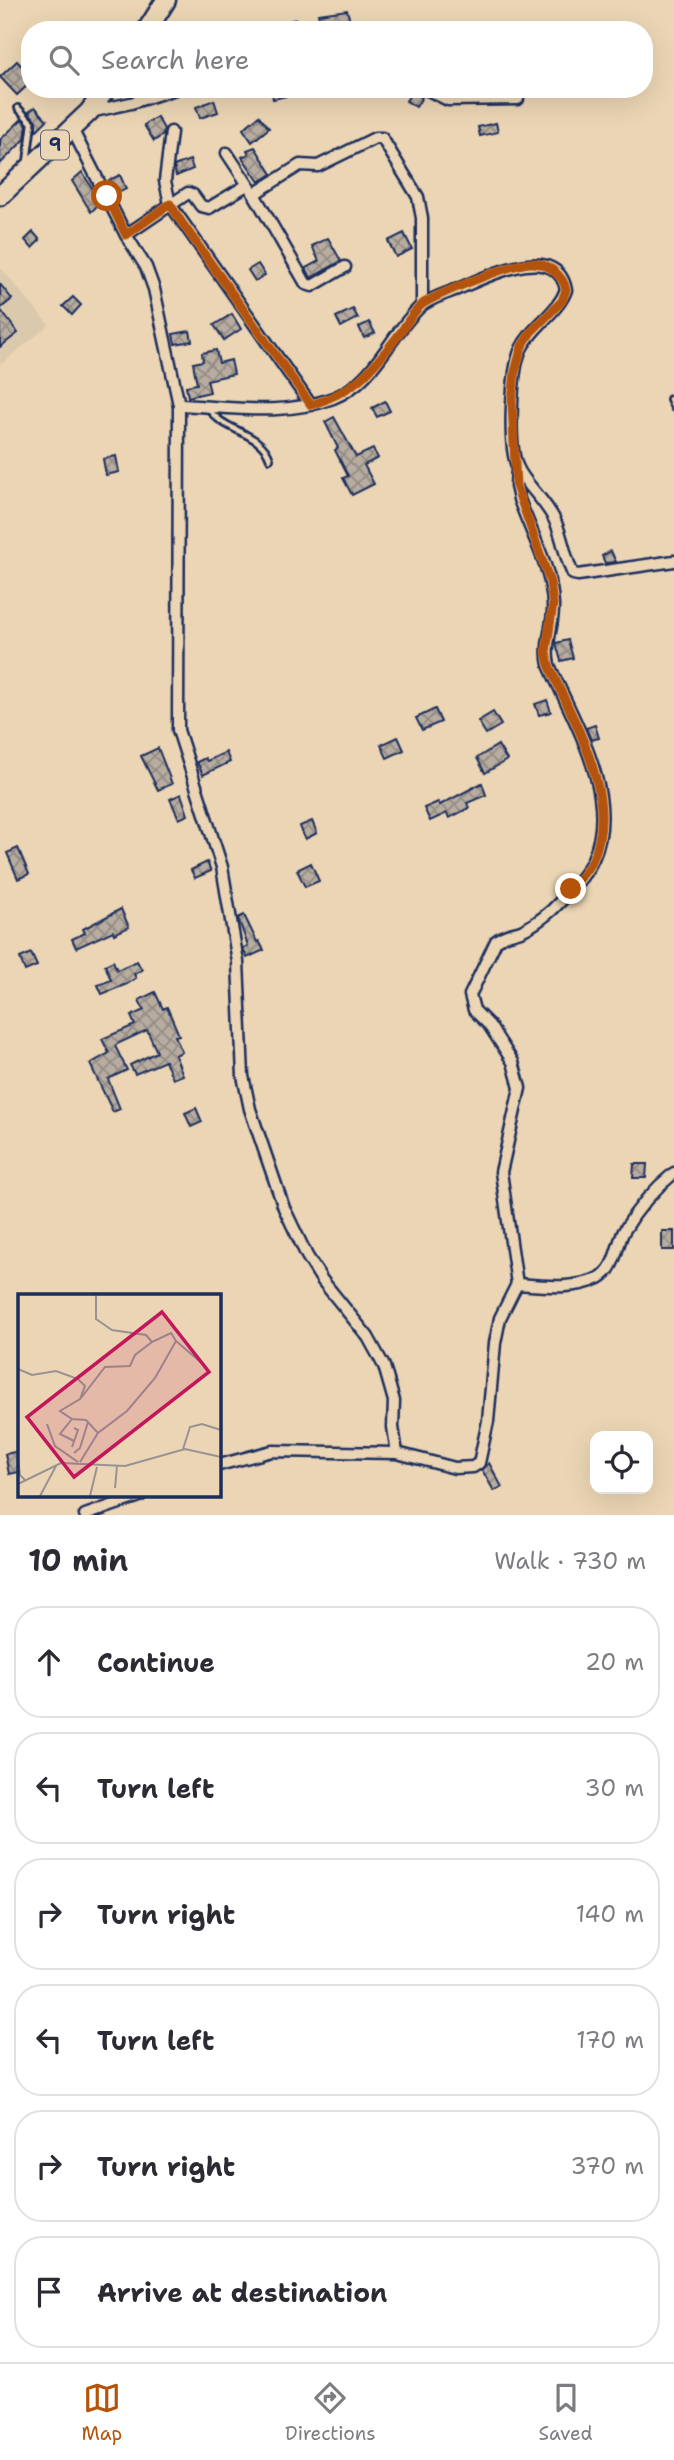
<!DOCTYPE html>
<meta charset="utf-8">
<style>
body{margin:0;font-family:"Shantell Sans",sans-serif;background:#f7f7f7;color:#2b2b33}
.controls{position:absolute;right:21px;bottom:21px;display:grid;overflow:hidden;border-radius:14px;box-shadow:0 7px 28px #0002}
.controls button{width:63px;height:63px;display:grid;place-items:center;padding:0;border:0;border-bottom:2px solid #e1e1e2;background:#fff;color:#2b2b33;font:35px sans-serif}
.stop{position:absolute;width:21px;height:21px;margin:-16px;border:5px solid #b45309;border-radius:50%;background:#fff}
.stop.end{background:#b45309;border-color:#fff;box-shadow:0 2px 7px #0008}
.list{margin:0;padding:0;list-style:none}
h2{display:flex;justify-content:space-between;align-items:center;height:91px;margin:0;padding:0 28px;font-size:30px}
h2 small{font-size:23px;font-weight:400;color:#7c7c81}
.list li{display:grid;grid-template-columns:46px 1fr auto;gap:21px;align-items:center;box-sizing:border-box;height:112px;margin:0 14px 14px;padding:0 14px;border:2px solid #e1e1e2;border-radius:28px}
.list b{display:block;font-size:26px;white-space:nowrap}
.list em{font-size:23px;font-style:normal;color:#7c7c81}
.icon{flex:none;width:38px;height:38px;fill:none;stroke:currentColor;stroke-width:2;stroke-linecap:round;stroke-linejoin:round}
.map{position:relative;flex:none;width:674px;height:1515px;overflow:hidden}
.search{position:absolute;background:#fff;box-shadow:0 7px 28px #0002;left:21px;right:21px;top:21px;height:77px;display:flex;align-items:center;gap:18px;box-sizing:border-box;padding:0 24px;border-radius:28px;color:#7c7c81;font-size:26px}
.sheet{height:847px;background:#fff}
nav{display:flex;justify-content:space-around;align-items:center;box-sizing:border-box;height:98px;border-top:2px solid #e1e1e2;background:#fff;font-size:19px;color:#7c7c81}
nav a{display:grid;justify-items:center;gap:4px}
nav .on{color:#b45309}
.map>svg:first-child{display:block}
.built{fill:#dbc9ae}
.building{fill:url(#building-cross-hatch);stroke:#1b2f5e;stroke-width:2}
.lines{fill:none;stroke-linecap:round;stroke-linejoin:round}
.lane-casing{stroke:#1b2f5e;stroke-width:10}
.street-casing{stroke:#1b2f5e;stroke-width:15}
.highway-casing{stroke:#1b2f5e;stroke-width:23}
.lane{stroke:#ebd5b4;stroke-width:4.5}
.street{stroke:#ebd5b4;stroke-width:10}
.highway{stroke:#ebd5b4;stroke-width:18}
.route{stroke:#b45309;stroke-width:9}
.labels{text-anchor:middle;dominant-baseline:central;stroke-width:5;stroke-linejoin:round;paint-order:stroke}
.shield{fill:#ebd5b4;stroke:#596178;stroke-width:2}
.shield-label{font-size:18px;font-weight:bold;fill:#1b2f5e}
.inset-road{fill:none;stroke:#989392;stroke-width:2}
.view{fill:#c2185b;fill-opacity:0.15;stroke:#c2185b;stroke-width:3.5}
.inset-edge{fill:none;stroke:#1b2f5e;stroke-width:3.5}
</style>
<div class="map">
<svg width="674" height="1515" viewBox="0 0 674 1515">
<defs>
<pattern id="building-cross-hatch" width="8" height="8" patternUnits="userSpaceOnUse" patternTransform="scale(1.75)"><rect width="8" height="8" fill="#b7ac9f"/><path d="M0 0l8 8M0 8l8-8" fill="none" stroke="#948c85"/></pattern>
</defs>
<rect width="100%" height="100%" fill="#ebd5b4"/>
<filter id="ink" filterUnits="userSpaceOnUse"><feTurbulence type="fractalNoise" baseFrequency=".0143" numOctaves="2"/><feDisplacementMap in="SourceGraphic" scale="14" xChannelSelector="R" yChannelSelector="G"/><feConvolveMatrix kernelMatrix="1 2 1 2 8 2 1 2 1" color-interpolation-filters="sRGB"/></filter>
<g filter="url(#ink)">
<path class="built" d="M0,267L49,325L0,365Z"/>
<g class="building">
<path d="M347,10L352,28L322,30L318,14Z"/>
<path d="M296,19L299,30H288L286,22Z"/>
<path d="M17,61L30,75V83L17,95L0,77Z"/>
<path d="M271,89H300V93L273,99Z"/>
<path d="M412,91L422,97L416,107L406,101Z"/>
<path d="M214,100L218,112L200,118L196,107Z"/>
<path d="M35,107L47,120L36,131V121L29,112Z"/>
<path d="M259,116L269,128L252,142L243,129Z"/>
<path d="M157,117L164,129L163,135L154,141L144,125Z"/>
<path d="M22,119L27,125L25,139L0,164V140Z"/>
<path d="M496,123L498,132L480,136L478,127Z"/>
<path d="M255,147L272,174L259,182L242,157L249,154L247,150Z"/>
<path d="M190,160L193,169L176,176L174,166Z"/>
<path d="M82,172L101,202L91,212L72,181Z"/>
<path d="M120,175L126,189L116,194L109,180Z"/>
<path d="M33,232L40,240L32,248L25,240Z"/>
<path d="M404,233L412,249L396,257L388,241Z"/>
<path d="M328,238L341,261L311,278L306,268L319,261L312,246Z"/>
<path d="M258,264L265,275L255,281L248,270Z"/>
<path d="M0,284L12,299L0,309L18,333L0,347Z"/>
<path d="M73,297L81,305L72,315L63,306Z"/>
<path d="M353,309L358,318L341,327L336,317Z"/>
<path d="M232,314L241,329L224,340L214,325Z"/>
<path d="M369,322L375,333L364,338L359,327Z"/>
<path d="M190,331L192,341L175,344L173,334Z"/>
<path d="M216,350L219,363L231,360L234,374L207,380L210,392L188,397L186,386L197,384L193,363L203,361L202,353Z"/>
<path d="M385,401L390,411L377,417L372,408Z"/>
<path d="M334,417L356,457L373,449L378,458L364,465L374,484L352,495L343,478L348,476L335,450L338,448L325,422Z"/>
<path d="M116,456L119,472L106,475L103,459Z"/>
<path d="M611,551L616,562L605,563L602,556Z"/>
<path d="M568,640L573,658L561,661L556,643Z"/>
<path d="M547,700L551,712L539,715L535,704Z"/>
<path d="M435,709L441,722L422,730L416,718Z"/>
<path d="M493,712L501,725L486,734L478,721Z"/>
<path d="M595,725L599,738L591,740L586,728Z"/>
<path d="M398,737L404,750L387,758L381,745Z"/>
<path d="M498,745L507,760L485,773L477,758Z"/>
<path d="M158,748L172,784L158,790L141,756Z"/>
<path d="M226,752L230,762L203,775L197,762L205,758L207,761Z"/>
<path d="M482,783L486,795L467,803L469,808L449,818L447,813L430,821L424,808L438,802L440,805Z"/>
<path d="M181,794L188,815L179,819L170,799Z"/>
<path d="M312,821L317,833L305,839L300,826Z"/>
<path d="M18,848L29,874L18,879L7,853Z"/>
<path d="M207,862L211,871L195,878L191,870Z"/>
<path d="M311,863L319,881L305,887L297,870Z"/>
<path d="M121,909L129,927L114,934L113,931L76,948L72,939L85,933L83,929Z"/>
<path d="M244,915L257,942L259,941L264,950L247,958L243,948L248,946L238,918Z"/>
<path d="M31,953L37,966L25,971L20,958Z"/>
<path d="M113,961L117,970L137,961L142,970L134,974L136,978L127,984L102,994L98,985L111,980L105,965Z"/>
<path d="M155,992L163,1009L167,1007L179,1035L175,1036L182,1052L175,1055L183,1075L173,1079L165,1061L135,1074L130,1065L157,1052L147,1030L117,1044L115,1046L127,1070L108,1079L120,1109L113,1112L90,1064L109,1053L102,1039L135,1025L131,1016L144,1010L139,1000Z"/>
<path d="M196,1108L202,1122L191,1127L185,1113Z"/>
<path d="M634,1164H647L646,1178H633Z"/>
<rect x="662" y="1231" width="12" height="19"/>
<path d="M19,1451V1472L9,1474L5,1454Z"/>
<path d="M489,1463L502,1487L494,1491L482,1470Z"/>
</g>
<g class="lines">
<g class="lane-casing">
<g id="lane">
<path d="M18,108L32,123L27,162"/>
<path d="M670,399L674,408"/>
<path d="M208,407C220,431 261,431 270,459"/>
</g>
</g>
<g class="street-casing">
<g id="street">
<path d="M426,89L448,100L518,99"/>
<path d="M90,112L131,103L175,89"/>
<path d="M72,129L126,235L146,267L154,289L179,405L178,730L222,867L238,962L243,1076L250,1109L284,1208L307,1256L322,1280L368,1337L384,1366L394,1401L393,1427L397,1453L455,1468L473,1467L479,1463L488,1421L495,1343L500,1318L517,1284C543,1286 575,1290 599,1278C616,1269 616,1246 624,1231C637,1209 654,1189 674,1173"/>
<path d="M171,132L165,181L170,204L311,405"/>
<path d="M227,153L254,194L306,284L312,286L345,267"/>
<path d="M254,194L300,165L318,166L375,138H382L418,197L422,218V305"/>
<path d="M126,235L188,193L193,195L201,206L209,208L247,185"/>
<path d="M179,405C230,407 284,417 333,398C375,382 390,334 421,306C430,298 448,293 460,288C486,277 557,240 566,290C557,314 532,326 521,349C511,371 508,444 517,466C524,484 547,501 556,523C563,539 565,558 573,574L578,575L674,561"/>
<path d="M517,467L516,486L519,499C531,533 552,569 553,605C554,626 544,644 549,665C574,722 621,797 593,859C585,877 566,896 552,910C543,918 532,926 521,931C512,934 504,934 496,941L470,995L474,1010L489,1025L513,1062L520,1088L501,1172L517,1284"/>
<path d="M219,1465L272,1451L397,1453"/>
<path d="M85,1515L140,1496"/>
</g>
</g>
<g class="highway-casing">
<g id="highway">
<path d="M147,30L166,0"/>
<path d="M0,196L89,112L106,89"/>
</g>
</g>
<use href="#lane" class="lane"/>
<use href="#street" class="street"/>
<use href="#highway" class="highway"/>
</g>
</g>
<g class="lines" filter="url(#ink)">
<path class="route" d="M107,196L126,235L170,204L180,220L311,405C358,390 372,369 401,332C407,323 415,309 424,303C443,292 510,264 530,263C546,262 563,274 566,290L562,301L531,332L522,346L515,372L512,401L516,486L550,582L553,604L546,652L549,665C574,723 620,796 593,859C588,870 578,880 571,889"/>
</g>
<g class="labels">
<rect class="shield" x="41" y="130.5" width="28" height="29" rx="5"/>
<g class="shield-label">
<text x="55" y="145">9</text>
</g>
</g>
<g transform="translate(18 1294)">
<rect width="203" height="203" fill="#ebd5b4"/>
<path class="inset-road" d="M158,47L186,71M0,75L14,81L38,77L60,85L67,92L62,105L42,117L54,125L68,126L80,139M63,104L87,73L112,72L117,61L134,48M54,125L42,140L56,147M29,130L37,152L60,168M54,153L60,136L56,134M165,155L172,133L184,130L203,136M56,159L62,154L70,128M0,166L2,181L7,186M62,168L80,139L109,117L137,84L158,47L153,39L134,48L128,41L94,36L78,25V1M0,190L43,169L107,172L167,155L203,163M97,194L99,172M22,202L38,172M72,202L79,173"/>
<path class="view" d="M144,18L191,78L56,183L9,123Z"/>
<rect width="203" height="203" class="inset-edge"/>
</g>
</svg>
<div class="controls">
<button><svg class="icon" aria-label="locate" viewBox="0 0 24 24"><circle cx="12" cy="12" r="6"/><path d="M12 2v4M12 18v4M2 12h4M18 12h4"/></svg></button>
</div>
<div class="stop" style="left:107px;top:196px"></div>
<div class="stop end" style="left:571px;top:889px"></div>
<div class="search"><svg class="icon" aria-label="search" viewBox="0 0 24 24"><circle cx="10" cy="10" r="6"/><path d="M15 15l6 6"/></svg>Search here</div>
</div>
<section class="sheet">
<h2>10 min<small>Walk · 730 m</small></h2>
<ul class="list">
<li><svg class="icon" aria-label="ahead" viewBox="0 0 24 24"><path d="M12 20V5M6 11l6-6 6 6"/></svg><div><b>Continue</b></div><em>20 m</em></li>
<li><svg class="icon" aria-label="left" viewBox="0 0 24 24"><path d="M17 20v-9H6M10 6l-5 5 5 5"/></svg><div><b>Turn left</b></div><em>30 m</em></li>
<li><svg class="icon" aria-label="right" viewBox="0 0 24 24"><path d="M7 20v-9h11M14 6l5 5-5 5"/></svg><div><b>Turn right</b></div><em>140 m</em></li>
<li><svg class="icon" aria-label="left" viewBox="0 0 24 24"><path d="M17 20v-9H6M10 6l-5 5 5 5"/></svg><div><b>Turn left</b></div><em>170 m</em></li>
<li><svg class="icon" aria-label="right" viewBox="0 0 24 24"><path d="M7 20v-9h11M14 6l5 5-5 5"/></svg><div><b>Turn right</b></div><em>370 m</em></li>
<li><svg class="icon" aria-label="arrive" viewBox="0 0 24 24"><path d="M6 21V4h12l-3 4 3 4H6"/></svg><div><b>Arrive at destination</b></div></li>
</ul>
</section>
<nav>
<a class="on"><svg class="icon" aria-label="map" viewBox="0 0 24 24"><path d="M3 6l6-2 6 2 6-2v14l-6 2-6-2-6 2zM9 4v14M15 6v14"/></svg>Map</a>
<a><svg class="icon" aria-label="directions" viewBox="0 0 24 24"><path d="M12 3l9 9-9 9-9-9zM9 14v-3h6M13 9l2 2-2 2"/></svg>Directions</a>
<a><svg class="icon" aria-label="saved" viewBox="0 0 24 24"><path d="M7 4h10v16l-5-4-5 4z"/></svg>Saved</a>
</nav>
